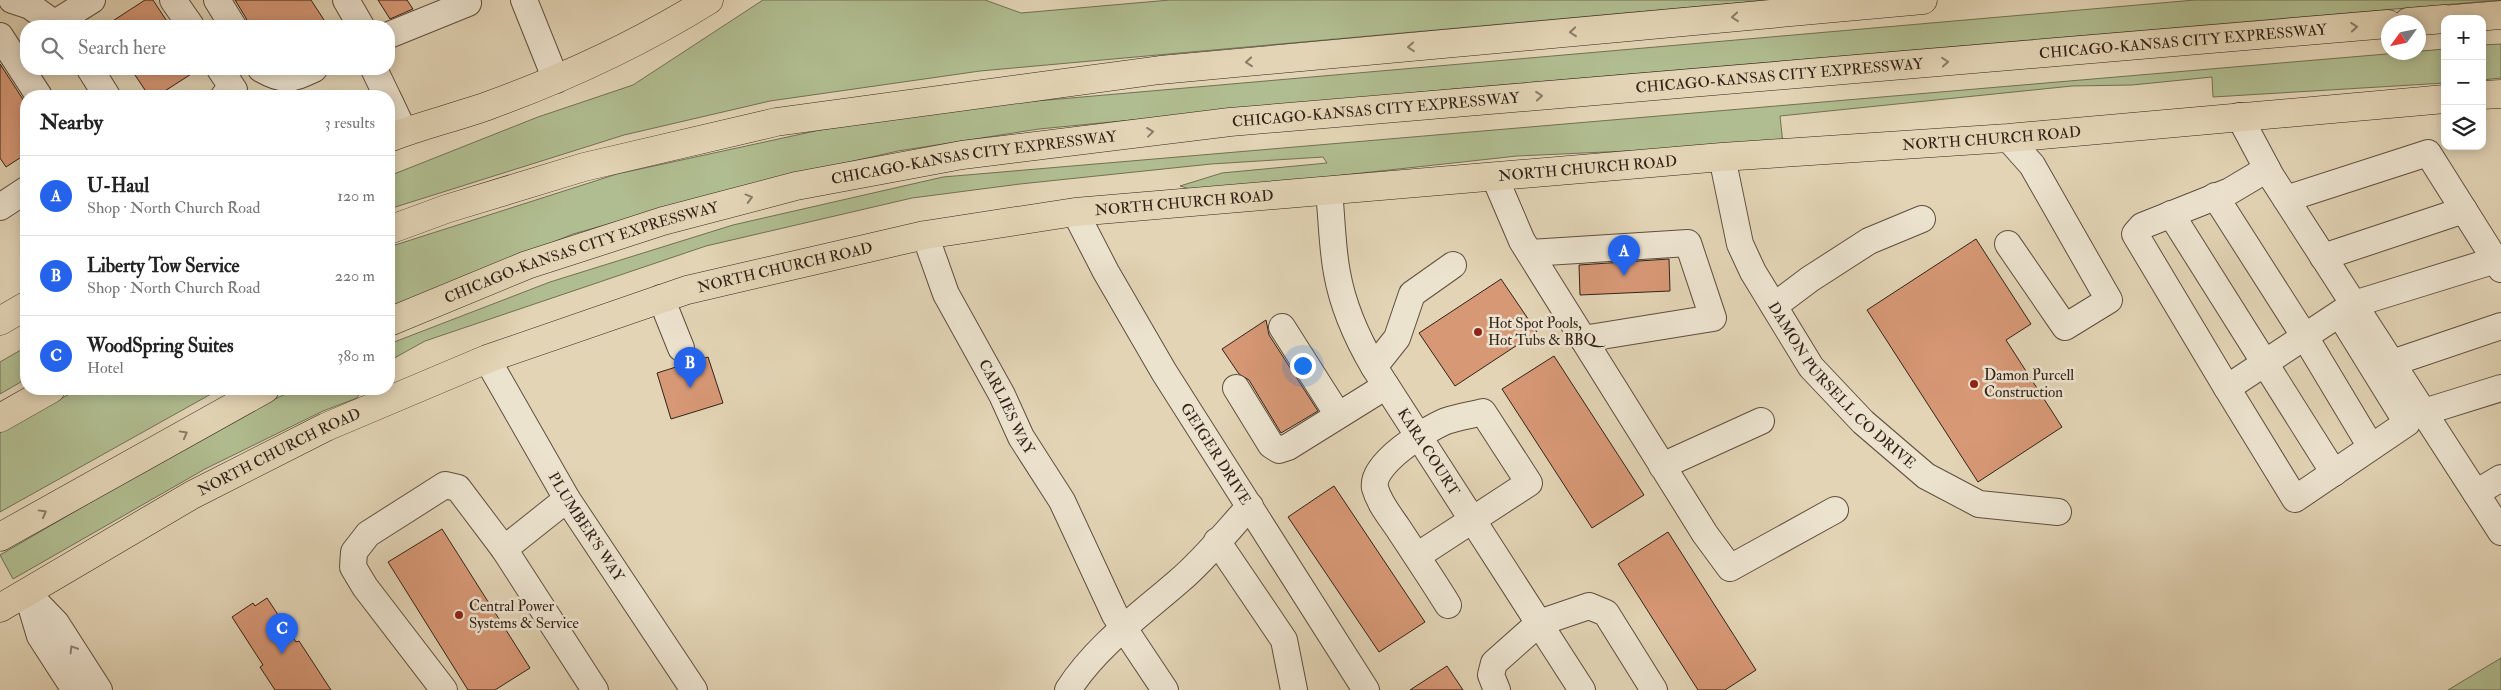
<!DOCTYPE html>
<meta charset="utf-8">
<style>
body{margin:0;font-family:"IM FELL Double Pica",serif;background:#f2f2f2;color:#222}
.controls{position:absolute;right:15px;top:15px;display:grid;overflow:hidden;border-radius:10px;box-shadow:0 2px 12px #0003}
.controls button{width:45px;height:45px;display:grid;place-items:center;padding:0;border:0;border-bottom:1px solid #e0e0e0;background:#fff;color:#222;font:25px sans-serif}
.compass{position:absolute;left:2381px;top:15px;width:45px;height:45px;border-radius:50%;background:#fff;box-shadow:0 2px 12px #0003;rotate:237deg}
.you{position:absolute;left:1302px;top:365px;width:18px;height:18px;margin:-12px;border:4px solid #fff;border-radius:50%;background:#1a73e8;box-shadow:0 0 0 8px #1a73e833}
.badge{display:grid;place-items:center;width:32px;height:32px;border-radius:50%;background:#2563eb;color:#fff;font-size:16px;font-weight:700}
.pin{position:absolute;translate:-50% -41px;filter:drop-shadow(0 1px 2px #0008)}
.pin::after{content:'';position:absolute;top:26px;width:18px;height:15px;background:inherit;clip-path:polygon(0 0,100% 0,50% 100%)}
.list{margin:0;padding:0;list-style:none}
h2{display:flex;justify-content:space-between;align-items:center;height:65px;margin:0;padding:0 20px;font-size:21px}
h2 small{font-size:16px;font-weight:400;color:#767676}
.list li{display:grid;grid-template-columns:32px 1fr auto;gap:15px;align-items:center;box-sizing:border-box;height:80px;padding:0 20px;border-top:1px solid #e0e0e0}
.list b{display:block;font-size:19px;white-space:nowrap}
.list p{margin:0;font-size:16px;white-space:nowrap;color:#767676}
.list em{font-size:16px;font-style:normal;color:#767676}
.icon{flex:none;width:28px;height:28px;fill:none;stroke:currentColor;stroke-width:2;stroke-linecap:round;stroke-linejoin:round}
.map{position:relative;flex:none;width:2501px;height:690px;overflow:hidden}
.search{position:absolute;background:#fff;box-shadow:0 2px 12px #0003;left:20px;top:20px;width:375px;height:55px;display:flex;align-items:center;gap:12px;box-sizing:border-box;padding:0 18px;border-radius:20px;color:#767676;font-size:19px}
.panel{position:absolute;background:#fff;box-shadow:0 2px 12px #0003;left:20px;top:90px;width:375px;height:305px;border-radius:20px}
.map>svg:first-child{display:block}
.green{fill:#b0bd90;stroke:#727054}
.building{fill:#d79876;stroke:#332218}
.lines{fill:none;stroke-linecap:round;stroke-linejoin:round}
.minor-casing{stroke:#5f4e3f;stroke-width:28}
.major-casing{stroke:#332218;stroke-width:29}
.highway-casing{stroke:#332218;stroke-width:29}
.minor{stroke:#ece3cf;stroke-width:26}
.major{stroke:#e2d4b5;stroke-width:28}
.highway{stroke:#e2d4b5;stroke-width:28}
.oneway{stroke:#8a7b66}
.oneway2{stroke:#908274}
.poi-dot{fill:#8f2418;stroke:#ece3cf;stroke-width:2}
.labels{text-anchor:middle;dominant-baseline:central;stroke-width:5;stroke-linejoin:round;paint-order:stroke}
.street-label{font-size:15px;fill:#332218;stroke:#ece3cf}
.poi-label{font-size:15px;fill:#332218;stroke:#ece3cf;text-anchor:start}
</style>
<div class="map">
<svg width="2501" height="690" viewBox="0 0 2501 690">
<rect width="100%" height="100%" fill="#e2d4b5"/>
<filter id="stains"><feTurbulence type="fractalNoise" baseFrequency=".004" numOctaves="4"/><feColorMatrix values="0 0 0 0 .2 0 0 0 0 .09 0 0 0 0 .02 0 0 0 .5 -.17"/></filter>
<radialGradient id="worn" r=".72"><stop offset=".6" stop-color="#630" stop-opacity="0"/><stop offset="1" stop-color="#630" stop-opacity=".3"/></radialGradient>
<g class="green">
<path d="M763,0H985L1021,13L1170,0H1769L980,71L770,101L624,135L389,209V176L538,117L633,85Z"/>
<path d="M2195,0H2501L1453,89L1039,129L898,151L747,185L573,234L389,309V247L617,174L820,130L956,108Z"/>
<path d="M2501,44V78L2482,80V45Z"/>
<path d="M2445,49V83L2213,97L2212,77L2132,85L2072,86L1780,116L1783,144L1517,156L1197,191L1180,186L1222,173L1327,163L1323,157L1211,164L1020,184L912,198L706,246L425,341L389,361V344L550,282L733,225L943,177Z"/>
<path d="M26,347V379L0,394V362Z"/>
<path d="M79,389H220L0,512V431Z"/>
<path d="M296,389H362L357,398L323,411L205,469L13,579L0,555L241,415Z"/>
<path d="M2501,658V690H2448Z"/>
</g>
<g class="building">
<path d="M145,0H153L170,26H105Z"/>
<path d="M235,0H311L328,26H248L246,18Z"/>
<path d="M378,0H407L413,9L390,19Z"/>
<path d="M0,64L26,104V154L6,167L0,158Z"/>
<path d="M131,69H199L157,96H149Z"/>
<path d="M1976,239L2031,324L2006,340L2062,427L1978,482L1867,310Z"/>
<path d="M1669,259L1670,291L1580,295L1579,265Z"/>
<path d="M1501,279L1537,332L1455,386L1419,333Z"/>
<path d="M1266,320L1269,335L1318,411L1281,433L1249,380L1239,374L1222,349Z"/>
<path d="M1554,356L1644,495L1592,528L1502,389Z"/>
<path d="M708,357L723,403L671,419L657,373Z"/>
<path d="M1334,486L1425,622L1379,652L1288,517Z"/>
<path d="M442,529L530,668L495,690H468L388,562Z"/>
<path d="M1668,532L1756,670L1725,690H1698L1618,564Z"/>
<path d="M267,598L296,642L299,641L331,690H275L260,667L263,665L232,617L253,603L255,606Z"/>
<path d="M1447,666L1463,690H1410Z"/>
</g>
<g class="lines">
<g class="minor-casing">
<g id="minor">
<path d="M12,0L30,6L58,26"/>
<path d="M173,0L191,26"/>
<path d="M217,0L233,26"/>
<path d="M346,0L361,26"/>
<path d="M524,0L556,80"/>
<path d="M55,23L92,0"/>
<path d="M389,35L468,3L466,0"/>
<path d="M0,36L39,96"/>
<path d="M90,69L107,96"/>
<path d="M220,69L234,90L224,96"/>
<path d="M261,69C284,82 290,80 314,69"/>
<path d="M374,69L387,96"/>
<path d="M389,100L404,132"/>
<path d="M2239,116L2271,176L2501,532"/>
<path id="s1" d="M1722,157L1740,244L1753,272L1811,367L1863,422L1926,476L1979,504L2058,512"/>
<path d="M2267,169L2230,191L2142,226L2135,234L2227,388L2354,304L2496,260"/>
<path d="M1495,178L1522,241L1705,534L1730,568L1835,510"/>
<path id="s2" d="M1329,192C1332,219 1332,247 1337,273C1343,307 1357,338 1374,367L1582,690"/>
<path d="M2215,196L2305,337L2371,447"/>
<path d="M2286,199L2428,153L2501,269"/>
<path d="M0,207L26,190"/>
<path id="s3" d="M1075,212L1106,272L1164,372L1366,690"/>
<path d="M2171,214L2334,473"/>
<path id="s4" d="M925,235L946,294L1002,395L1021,437L1062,501L1115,615L1165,690"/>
<path d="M2008,244L2065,327L2109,300L2032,165L2008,138"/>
<path d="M1530,253L1688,243L1713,318L1583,339"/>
<path d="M2323,257L2464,210"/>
<path d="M661,298L681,348"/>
<path d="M1774,306L1810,279L1869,241L1922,219"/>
<path d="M1282,327L1338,415"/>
<path id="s5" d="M487,359L567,499L694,690"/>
<path d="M2392,363L2501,326"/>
<path d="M1374,367L1397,338L1412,294L1453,265"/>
<path d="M1236,388L1271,445L1279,450L1288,447L1386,386"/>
<path d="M2227,388L2295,499L2407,423L2344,321"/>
<path d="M2424,412L2501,388"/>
<path d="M1662,466L1761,421"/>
<path d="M2476,493L2501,478"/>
<path d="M1217,541L1284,640L1294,690"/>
<path d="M504,549L567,499"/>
<path d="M1417,556L1529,483L1483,412C1471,415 1458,417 1446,421C1427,429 1370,464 1375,488C1379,503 1390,516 1398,528C1415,554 1432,579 1448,605"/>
<path d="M27,593L56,623L99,690"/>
<path d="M28,596L40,636L75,690"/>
<path d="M444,690L365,587L353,567L354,552L368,534L445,485L458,488L504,549L595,690"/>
<path d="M1068,690C1096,646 1140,615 1179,581C1205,559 1227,531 1250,506"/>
<path d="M1497,690L1491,675L1494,663L1539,623L1589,606L1606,613L1654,690"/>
</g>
</g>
<g class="major-casing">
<g id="major">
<path d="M2482,95L2501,94"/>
<path d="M389,138C422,125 457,117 490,105C567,77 640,43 709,0"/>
<path d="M0,321L26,306"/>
<path id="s6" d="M0,608L192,495L326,427L487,359L687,290L925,235L1075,212L1722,157L2008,138L2445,99"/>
</g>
</g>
<g class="highway-casing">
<g id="highway">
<path d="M2453,19L2501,15"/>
<path d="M2408,22L2445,19"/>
<path d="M389,230L446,209L584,167L776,122L1160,70L1923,0"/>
<path id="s7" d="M389,322L527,265L663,221L796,186L962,155L1230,122L2388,24"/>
<path d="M0,418L51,389"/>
<path d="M0,537L265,389"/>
</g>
</g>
<use href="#minor" class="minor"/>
<use href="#major" class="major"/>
<use href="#highway" class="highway"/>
</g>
<defs><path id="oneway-chevron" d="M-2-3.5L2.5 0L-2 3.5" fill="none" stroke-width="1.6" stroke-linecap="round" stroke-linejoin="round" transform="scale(1.25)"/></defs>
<g class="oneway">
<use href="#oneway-chevron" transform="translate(1735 17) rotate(175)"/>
<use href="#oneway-chevron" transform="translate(2354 27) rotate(-5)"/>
<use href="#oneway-chevron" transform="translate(1573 32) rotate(175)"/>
<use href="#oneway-chevron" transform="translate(1411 47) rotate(175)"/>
<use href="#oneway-chevron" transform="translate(1249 62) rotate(175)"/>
<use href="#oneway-chevron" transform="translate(1945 62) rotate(-5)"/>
<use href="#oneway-chevron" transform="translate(1539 96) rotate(-5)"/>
<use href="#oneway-chevron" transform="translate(1150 132) rotate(-7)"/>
<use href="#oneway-chevron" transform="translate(749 198) rotate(-15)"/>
<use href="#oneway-chevron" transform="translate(184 434) rotate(-29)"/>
<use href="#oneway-chevron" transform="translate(43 513) rotate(-29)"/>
</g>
<use class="oneway2" href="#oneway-chevron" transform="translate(73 649) rotate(-122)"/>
<g class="poi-dot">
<circle cx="1478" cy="332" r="5"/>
<circle cx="1974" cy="384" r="5"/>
<circle cx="459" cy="615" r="5"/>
</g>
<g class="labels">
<g class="street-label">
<text stroke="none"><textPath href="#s7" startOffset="1825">CHICAGO-KANSAS CITY EXPRESSWAY</textPath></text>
<text stroke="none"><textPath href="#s7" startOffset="1420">CHICAGO-KANSAS CITY EXPRESSWAY</textPath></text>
<text stroke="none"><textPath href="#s7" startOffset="1015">CHICAGO-KANSAS CITY EXPRESSWAY</textPath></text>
<text stroke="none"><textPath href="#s6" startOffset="2075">NORTH CHURCH ROAD</textPath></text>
<text stroke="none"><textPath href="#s7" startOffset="610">CHICAGO-KANSAS CITY EXPRESSWAY</textPath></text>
<text stroke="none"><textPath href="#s6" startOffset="1670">NORTH CHURCH ROAD</textPath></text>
<text stroke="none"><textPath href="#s6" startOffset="1265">NORTH CHURCH ROAD</textPath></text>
<text stroke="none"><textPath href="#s7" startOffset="205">CHICAGO-KANSAS CITY EXPRESSWAY</textPath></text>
<text stroke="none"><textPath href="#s6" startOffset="860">NORTH CHURCH ROAD</textPath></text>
<text stroke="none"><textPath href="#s1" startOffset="265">DAMON PURSELL CO DRIVE</textPath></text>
<text stroke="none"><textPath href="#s4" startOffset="191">CARLIES WAY</textPath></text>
<text stroke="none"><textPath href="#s2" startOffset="284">KARA COURT</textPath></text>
<text stroke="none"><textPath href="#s6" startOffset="320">NORTH CHURCH ROAD</textPath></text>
<text stroke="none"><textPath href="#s3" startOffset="280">GEIGER DRIVE</textPath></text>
<text stroke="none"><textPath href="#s5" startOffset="195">PLUMBER'S WAY</textPath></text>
</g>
<g class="poi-label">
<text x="1488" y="323">Hot Spot Pools,<tspan x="1488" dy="17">Hot Tubs &amp; BBQ</tspan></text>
<text x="1984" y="375">Damon Purcell<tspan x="1984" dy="17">Construction</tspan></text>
<text x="469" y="606">Central Power<tspan x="469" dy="17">Systems &amp; Service</tspan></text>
</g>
</g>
<rect width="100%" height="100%" filter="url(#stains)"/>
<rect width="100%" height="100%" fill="url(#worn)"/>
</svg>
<div class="controls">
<button>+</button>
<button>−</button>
<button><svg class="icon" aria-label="layers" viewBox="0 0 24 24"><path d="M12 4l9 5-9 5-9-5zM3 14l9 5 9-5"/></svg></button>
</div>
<svg class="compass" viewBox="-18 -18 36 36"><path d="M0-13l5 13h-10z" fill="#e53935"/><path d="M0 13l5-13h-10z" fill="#767676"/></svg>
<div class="you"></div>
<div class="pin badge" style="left:1624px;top:276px">A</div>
<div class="pin badge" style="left:690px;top:388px">B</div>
<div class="pin badge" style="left:282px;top:654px">C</div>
<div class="search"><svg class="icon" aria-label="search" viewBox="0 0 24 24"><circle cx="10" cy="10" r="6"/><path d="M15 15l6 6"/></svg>Search here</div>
<section class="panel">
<h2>Nearby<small>3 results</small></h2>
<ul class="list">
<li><span class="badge">A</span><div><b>U-Haul</b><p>Shop · North Church Road</p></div><em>120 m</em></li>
<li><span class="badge">B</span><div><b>Liberty Tow Service</b><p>Shop · North Church Road</p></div><em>220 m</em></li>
<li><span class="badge">C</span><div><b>WoodSpring Suites</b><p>Hotel</p></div><em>380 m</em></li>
</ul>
</section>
</div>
